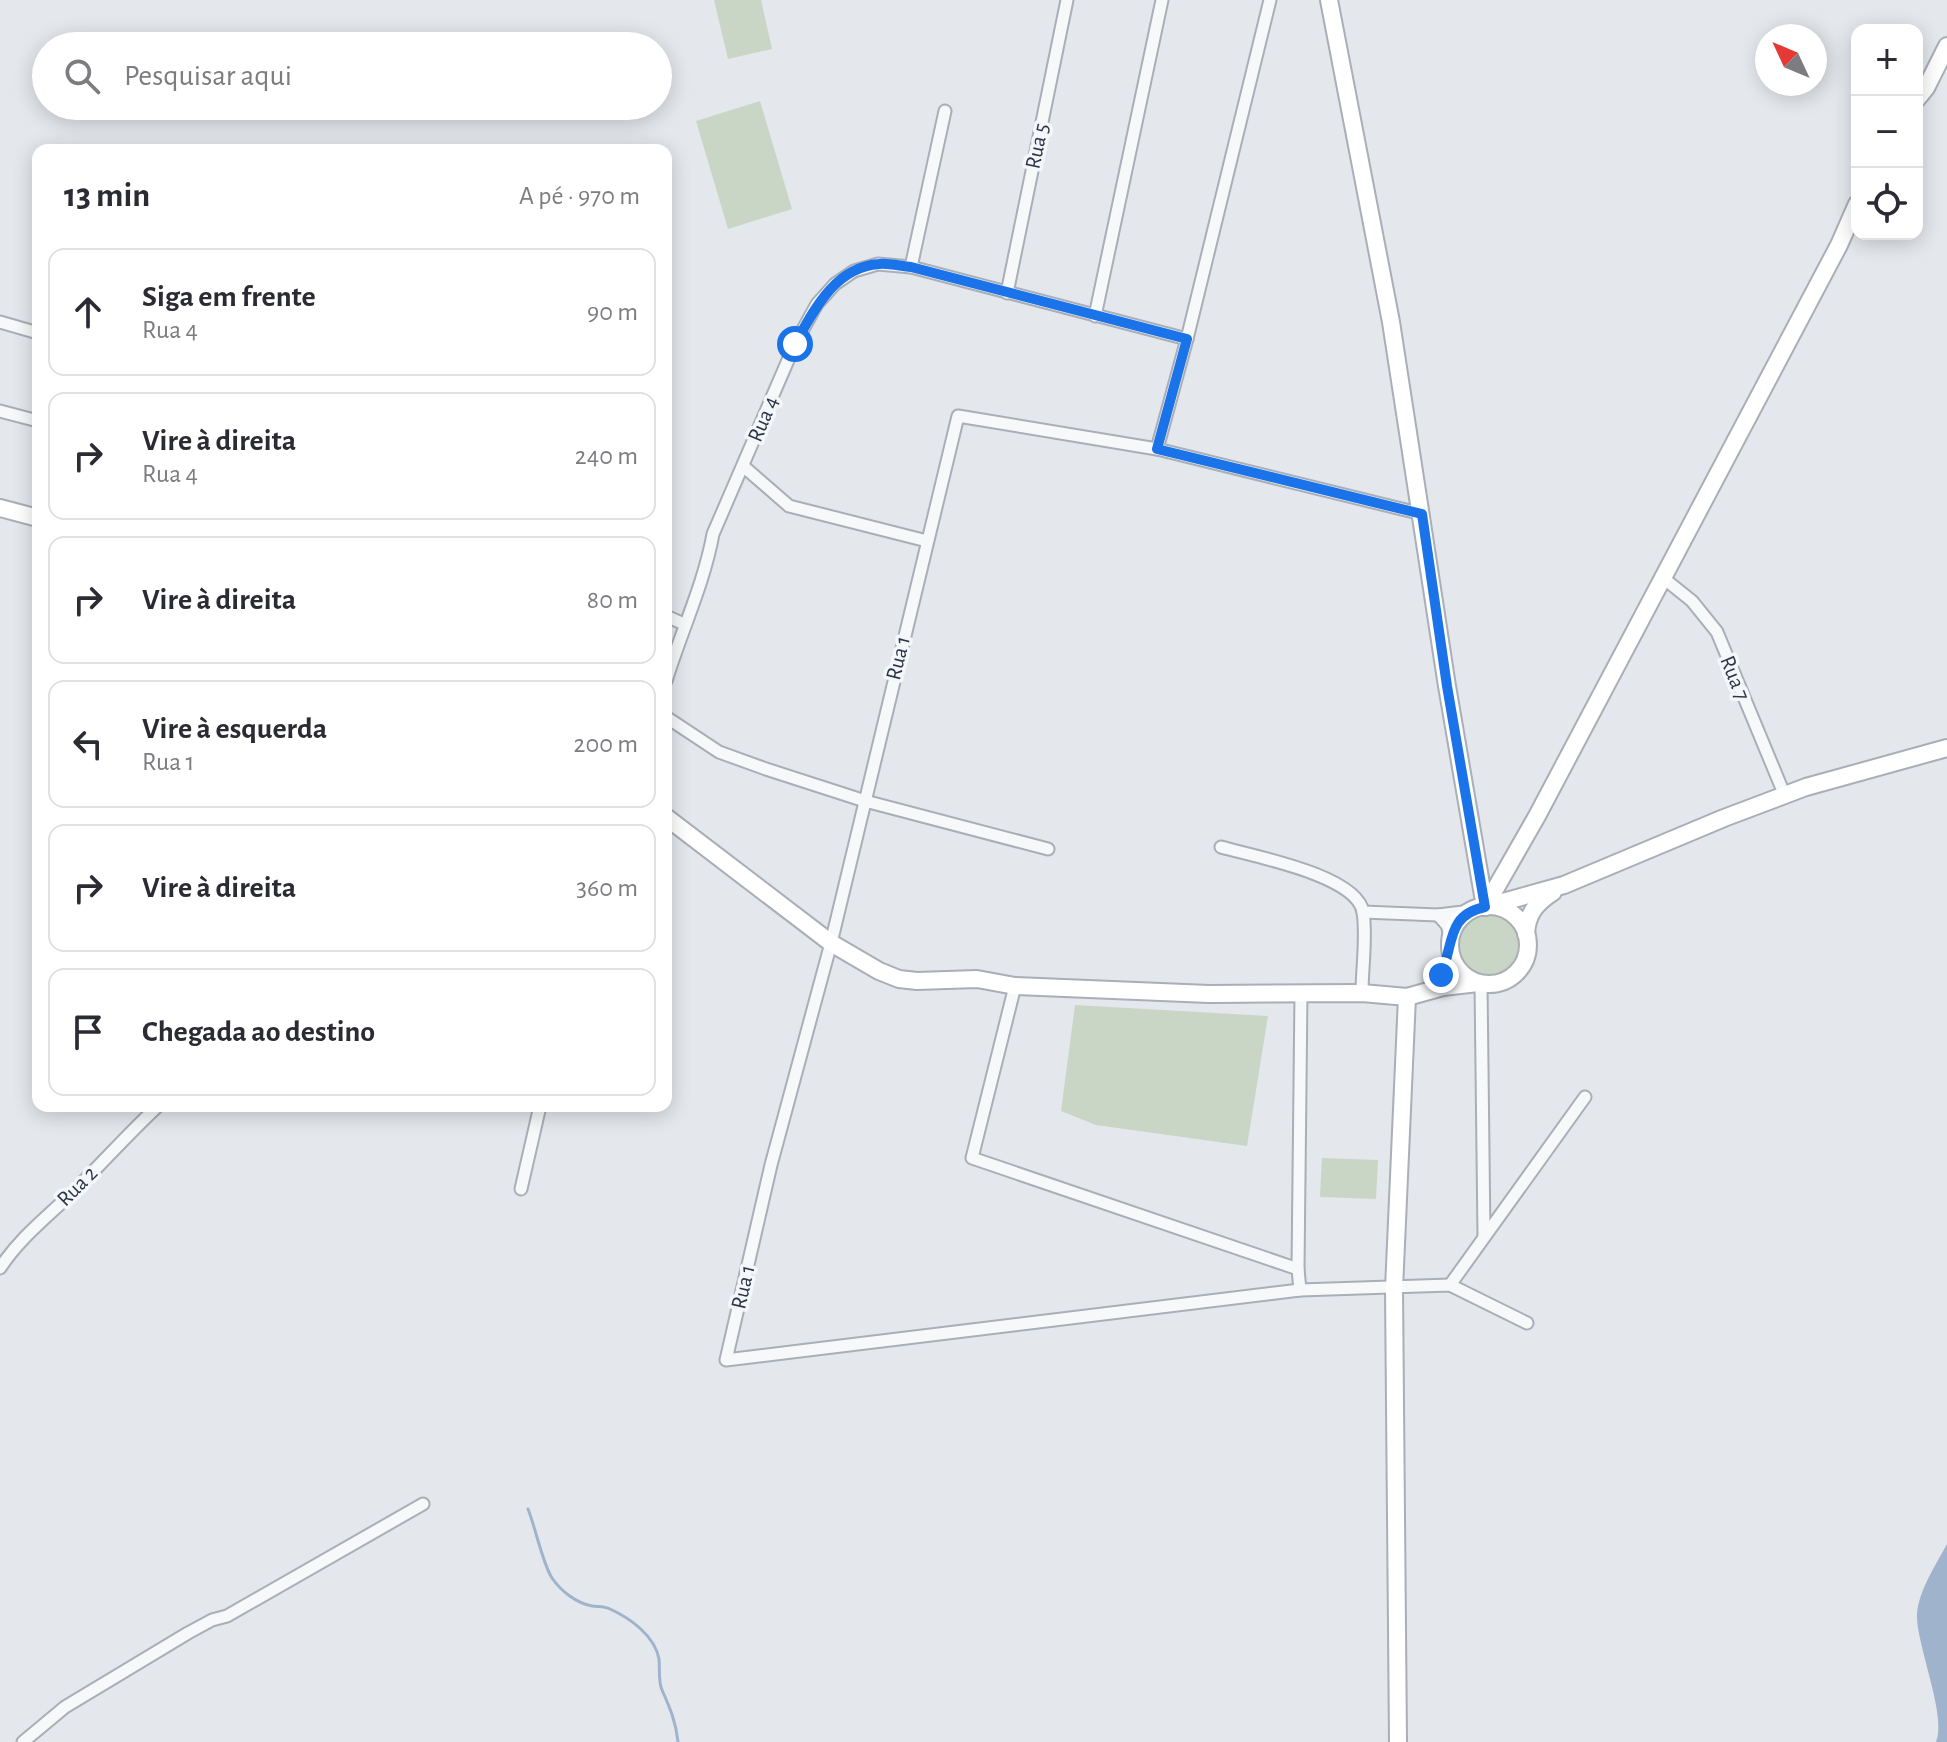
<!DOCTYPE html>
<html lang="pt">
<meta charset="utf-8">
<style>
body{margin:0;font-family:"Alegreya Sans",sans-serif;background:#f2f2f3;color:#2b2b33}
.controls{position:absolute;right:24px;top:24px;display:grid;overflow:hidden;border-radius:16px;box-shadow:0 4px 20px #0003}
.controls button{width:72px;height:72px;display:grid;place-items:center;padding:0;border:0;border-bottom:2px solid #e1e1e2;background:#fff;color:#2b2b33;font:40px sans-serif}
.compass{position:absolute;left:1755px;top:24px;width:72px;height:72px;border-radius:50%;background:#fff;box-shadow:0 4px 20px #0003;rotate:314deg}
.stop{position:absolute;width:24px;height:24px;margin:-18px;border:6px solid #1a73e8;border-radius:50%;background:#fff}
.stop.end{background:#1a73e8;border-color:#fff;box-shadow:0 2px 8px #0008}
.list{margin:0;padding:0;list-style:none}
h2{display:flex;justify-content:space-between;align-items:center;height:104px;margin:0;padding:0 32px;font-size:34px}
h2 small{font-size:26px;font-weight:400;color:#7c7c81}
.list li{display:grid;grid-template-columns:52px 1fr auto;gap:24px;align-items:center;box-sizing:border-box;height:128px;margin:0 16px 16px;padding:0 16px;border:2px solid #e1e1e2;border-radius:16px}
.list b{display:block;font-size:30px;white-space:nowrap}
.list p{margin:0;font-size:26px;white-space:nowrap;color:#7c7c81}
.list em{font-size:26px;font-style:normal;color:#7c7c81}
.icon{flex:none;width:44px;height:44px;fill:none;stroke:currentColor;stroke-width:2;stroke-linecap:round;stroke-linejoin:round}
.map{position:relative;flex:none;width:1947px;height:1742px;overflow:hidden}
.search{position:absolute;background:#fff;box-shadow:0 4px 20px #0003;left:32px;top:32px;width:640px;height:88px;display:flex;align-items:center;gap:20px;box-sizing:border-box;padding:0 28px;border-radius:44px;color:#7c7c81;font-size:30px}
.panel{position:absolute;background:#fff;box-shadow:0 4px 20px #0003;left:32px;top:144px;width:640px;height:968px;border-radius:16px}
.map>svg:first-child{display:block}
.green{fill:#c9d6c5}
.water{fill:#9fb4cc}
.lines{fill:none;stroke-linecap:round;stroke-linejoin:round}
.stream{stroke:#9fb4cc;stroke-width:3}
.street-casing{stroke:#a9aeb7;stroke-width:15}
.secondary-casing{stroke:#a9aeb7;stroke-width:20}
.street{stroke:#f7f8fa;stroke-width:11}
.secondary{stroke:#fff;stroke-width:16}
.route{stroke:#1a73e8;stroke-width:10}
.labels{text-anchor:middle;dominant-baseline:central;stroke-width:7;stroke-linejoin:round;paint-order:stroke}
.street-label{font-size:22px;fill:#2b3445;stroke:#f4f6f9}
</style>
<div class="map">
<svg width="1947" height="1742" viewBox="0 0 1947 1742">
<rect width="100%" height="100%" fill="#e4e7ec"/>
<g class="green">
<path d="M714,0H761L772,49L728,59Z"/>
<path d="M760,101L792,209L728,229L696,121Z"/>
<circle cx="1489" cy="945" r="31"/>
<path d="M1075,1005L1268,1016L1247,1146L1096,1125L1061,1111Z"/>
<path d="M1322,1158L1378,1160L1376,1199L1320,1197Z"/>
</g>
<path class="water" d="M1947,1544V1742H1936C1947,1719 1919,1651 1917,1619C1916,1594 1936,1565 1947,1544Z"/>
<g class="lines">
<path class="stream" d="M528,1509C535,1526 543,1565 552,1578C561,1591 576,1603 592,1606C598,1607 604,1606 610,1609C630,1618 655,1636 659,1659C660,1669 658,1681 662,1690C670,1708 676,1722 678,1742"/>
<g class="street-casing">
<g id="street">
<path d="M911,267L945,111"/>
<path d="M1007,293L1067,0"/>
<path d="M1095,316L1162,0"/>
<path d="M0,322L38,333"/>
<path d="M0,411L38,421"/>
<path d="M1157,449L1187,339L1270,0"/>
<path d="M743,466L789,506L927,541"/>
<path d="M1422,514L1157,449L958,416L831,943L771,1165L726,1360L1300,1290L1450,1285L1527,1323"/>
<path d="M1662,577L1692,601L1717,632L1785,796"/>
<path d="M666,616L684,624"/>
<path d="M666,681C681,632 704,584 713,534L795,344L817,304L835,284L854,271L878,264L911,267L1187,339"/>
<path d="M666,717L719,752L766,769L865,801L1048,849"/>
<path d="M1221,847C1252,856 1357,875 1363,912C1367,937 1362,967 1362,993"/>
<path d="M1363,912L1438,915L1471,911"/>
<path d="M1438,915L1447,925L1451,939"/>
<path d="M1481,983L1484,1237"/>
<path d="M1015,986L972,1158L1298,1269"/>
<path d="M521,1189L540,1106"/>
<path d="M0,1268C22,1235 50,1215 78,1187C105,1160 130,1132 158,1106"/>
<path d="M1450,1285L1585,1097"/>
<path d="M1300,1290L1298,1269L1301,993"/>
<path d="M23,1742L65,1707L188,1633L212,1620L227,1616L423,1504"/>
</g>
</g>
<g class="secondary-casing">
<g id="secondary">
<path d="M1329,0L1391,322L1447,686L1485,907"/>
<path d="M1917,99L1926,88L1947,46"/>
<path d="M0,508L38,518"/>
<path d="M666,817L831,943L879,971L899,979L917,981L977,979L1015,986L1209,994L1362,993L1407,997L1443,987L1478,983"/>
<circle cx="1489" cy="945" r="39"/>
<path d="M1485,907L1537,816L1839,245L1857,204"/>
<path d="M1485,907L1564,885L1724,818L1806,787L1947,748"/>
<path d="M1526,934C1527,914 1536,903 1553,892"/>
<path d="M1398,1742L1394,1289L1407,997"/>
</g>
</g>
<use href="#street" class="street"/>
<use href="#secondary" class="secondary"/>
</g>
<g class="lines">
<path class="route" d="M795,344C814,310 835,267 879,264C889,263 900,266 911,267L1187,339L1157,449L1422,514L1447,686L1485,907C1446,915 1454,945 1441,975"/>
</g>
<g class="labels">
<g class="street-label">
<text transform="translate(1037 146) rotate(-78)">Rua 5</text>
<text transform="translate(763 419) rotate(-67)">Rua 4</text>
<text transform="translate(898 658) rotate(-76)">Rua 1</text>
<text transform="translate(1735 678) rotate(68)">Rua 7</text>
<text transform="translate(77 1186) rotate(-45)">Rua 2</text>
<text transform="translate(743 1287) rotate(-77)">Rua 1</text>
</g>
</g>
</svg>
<div class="controls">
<button>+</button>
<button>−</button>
<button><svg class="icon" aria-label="locate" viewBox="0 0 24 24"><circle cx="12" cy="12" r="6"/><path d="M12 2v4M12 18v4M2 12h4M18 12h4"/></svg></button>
</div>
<svg class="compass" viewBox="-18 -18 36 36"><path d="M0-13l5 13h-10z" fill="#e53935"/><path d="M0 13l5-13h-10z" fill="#7c7c81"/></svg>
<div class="stop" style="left:795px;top:344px"></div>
<div class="stop end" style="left:1441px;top:975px"></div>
<div class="search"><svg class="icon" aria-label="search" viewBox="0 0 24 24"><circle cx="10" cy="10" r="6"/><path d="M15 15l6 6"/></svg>Pesquisar aqui</div>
<section class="panel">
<h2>13 min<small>A pé · 970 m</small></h2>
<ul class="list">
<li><svg class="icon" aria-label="ahead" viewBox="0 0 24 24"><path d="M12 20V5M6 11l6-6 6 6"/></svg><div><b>Siga em frente</b><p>Rua 4</p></div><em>90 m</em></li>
<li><svg class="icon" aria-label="right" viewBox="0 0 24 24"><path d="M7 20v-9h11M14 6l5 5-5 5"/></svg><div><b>Vire à direita</b><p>Rua 4</p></div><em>240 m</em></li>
<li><svg class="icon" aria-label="right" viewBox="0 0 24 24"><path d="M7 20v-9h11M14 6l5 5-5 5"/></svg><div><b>Vire à direita</b></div><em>80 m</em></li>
<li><svg class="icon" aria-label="left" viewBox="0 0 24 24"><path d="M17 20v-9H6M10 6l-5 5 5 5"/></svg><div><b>Vire à esquerda</b><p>Rua 1</p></div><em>200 m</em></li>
<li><svg class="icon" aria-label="right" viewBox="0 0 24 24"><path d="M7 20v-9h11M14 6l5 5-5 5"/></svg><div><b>Vire à direita</b></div><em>360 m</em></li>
<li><svg class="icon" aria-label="arrive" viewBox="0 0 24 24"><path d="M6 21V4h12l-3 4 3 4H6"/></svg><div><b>Chegada ao destino</b></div></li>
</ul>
</section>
</div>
